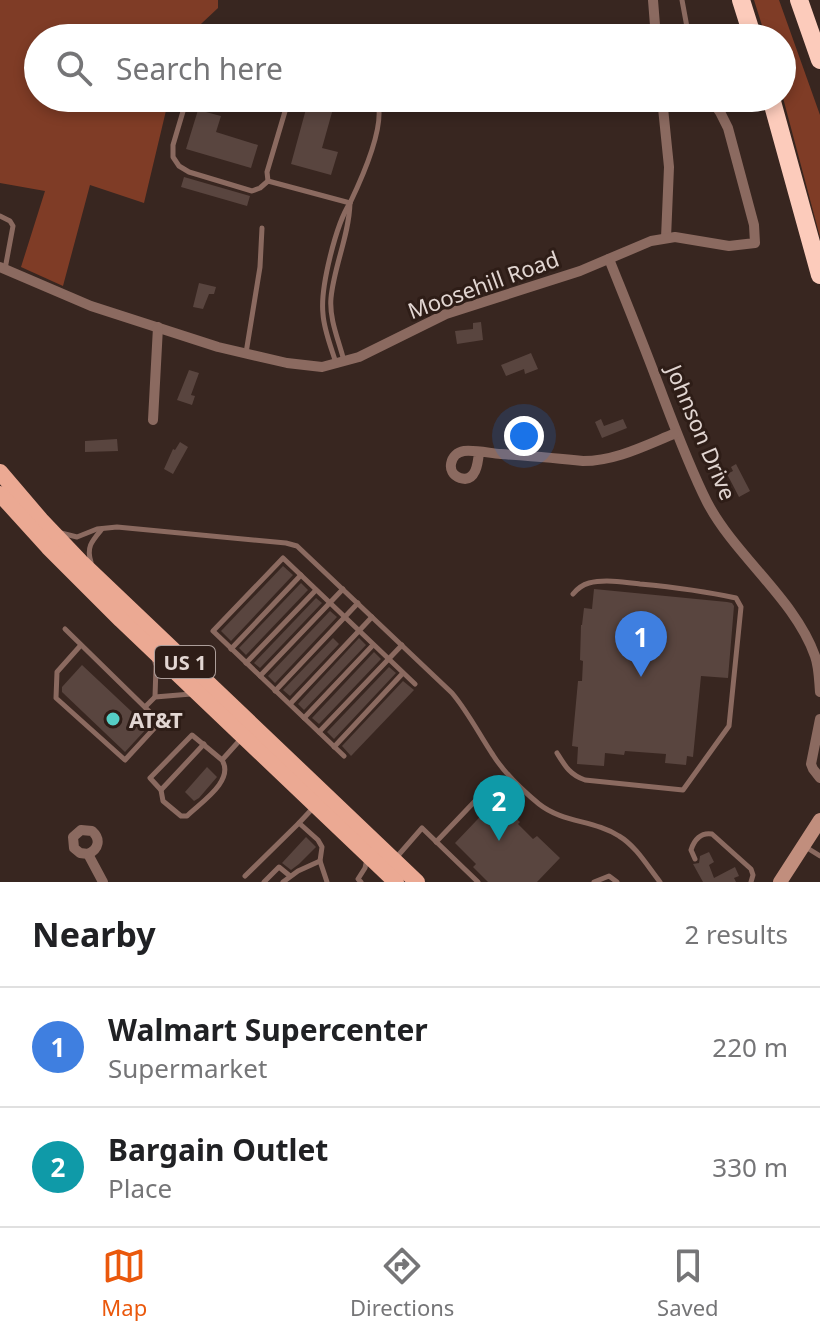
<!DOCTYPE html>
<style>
body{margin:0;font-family:"Noto Sans",sans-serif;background:#f2f2f2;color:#202124}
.you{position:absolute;left:524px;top:436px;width:28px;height:28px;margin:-20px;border:6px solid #fff;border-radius:50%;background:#1a73e8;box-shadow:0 0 0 12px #1a73e833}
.badge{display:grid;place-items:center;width:52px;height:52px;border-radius:50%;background:#ea580c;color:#fff;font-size:26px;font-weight:700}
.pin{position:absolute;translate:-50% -66px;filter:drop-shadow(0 2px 4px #0008)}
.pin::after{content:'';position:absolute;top:42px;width:28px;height:24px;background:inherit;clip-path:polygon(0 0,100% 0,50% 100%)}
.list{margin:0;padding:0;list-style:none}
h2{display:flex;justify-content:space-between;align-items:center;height:104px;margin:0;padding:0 32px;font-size:34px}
h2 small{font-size:26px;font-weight:400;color:#757577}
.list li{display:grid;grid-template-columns:52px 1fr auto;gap:24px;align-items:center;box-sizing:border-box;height:120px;padding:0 32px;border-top:2px solid #e0e0e0}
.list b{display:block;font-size:30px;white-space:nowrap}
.list p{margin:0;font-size:26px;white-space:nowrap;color:#757577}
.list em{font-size:26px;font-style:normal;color:#757577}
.icon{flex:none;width:44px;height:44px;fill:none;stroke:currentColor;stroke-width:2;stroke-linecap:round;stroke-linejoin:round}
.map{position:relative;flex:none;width:820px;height:882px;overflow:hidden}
.search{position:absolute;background:#fff;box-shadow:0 4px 12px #0003;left:24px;right:24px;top:24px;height:88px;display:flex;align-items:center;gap:20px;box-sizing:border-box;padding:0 28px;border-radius:44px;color:#757577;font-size:30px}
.sheet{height:344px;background:#fff}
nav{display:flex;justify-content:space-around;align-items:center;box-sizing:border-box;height:112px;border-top:2px solid #e0e0e0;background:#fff;font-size:22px;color:#757577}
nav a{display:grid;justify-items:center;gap:4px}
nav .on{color:#ea580c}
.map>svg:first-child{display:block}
.forest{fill:#7f3c26}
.building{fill:#59453f}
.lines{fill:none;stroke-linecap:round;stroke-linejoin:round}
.service{stroke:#8b6a60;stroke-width:5}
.minor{stroke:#8b6a60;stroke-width:10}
.secondary{stroke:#c18e7d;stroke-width:14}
.primary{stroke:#eba993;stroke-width:16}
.motorway{stroke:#fccbbb;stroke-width:18}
.poi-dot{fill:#55cec5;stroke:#2e1d17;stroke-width:3}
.labels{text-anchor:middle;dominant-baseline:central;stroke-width:6;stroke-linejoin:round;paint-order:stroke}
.shield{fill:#2e1d17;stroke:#ac9e9a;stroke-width:2}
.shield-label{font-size:20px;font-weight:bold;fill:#e2d6d2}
.street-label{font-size:22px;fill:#e2d6d2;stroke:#2e1d17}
.poi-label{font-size:22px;font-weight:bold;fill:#e2d6d2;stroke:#2e1d17;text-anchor:start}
</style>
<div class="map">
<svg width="820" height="882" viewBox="0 0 820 882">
<rect width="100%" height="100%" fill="#382620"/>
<g class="forest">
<path d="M0,0H218V8L186,38H38V98H169L144,203L90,185L63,286L21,267L45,191L0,183Z"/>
<path d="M754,0H779L820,115V237L782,94V38H766Z"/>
</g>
<g class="building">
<path d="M309,98H336L322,148L338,152L331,175L291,164Z"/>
<path d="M198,110L221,116L216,132L258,145L251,168L186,149Z"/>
<path d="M184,177L250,196L247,206L181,187Z"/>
<path d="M199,283L216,287L214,294H209L203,309L193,307Z"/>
<path d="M481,322L483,340L457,344L455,331L473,329V323Z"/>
<path d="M531,353L538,369L525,374L524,369L506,376L501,365Z"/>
<path d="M189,370L199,373L191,395L195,396L192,405L177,400Z"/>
<path d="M601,419L604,426L623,419L627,428L602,438L595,422Z"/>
<path d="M117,439L118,451L85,452V441Z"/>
<path d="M180,442L188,447L173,474L164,469L173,449L175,450Z"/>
<path d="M736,464L750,491L739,497L727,474L733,471L731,467Z"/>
<path d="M283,566L293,575L231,641L221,631Z"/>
<path d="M301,583L308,590L246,655L239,648Z"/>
<path d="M594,589L727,602L732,603L734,606L728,678L701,676L693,757L687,756L686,765L665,763L666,754L625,751L624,755L605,753L604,766L577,764L578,747L572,746L578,681H582L583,661L580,660L581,625H582L584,608L592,609Z"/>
<path d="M316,598L322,603L260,668L254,663Z"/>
<path d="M330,611L337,617L275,683L268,676Z"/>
<path d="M333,638L339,644L290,696L283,690Z"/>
<path d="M359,638L366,645L304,710L298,704Z"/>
<path d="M374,652L381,659L319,724L312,718Z"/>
<path d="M82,665L148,727L125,752L62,692V687Z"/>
<path d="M389,667L396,673L334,739L327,732Z"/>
<path d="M403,681L414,690L351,756L342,746Z"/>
<path d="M207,767L217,777L199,798L194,801L185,792Z"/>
<path d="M496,800L520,822L518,824L533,839L537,836L560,858L537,882H488L473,867L476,864L455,843Z"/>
<path d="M306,837L316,847L299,864L291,870L282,863Z"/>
<path d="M709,852L714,862L709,865L714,878L735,867L739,876L734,878L736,882H703L693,864L699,863L700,856Z"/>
</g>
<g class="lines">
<g class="service">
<path d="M682,0L689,38"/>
<path d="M207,38C222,25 237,33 255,38"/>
<path d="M187,98L173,145V157L179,166L189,172L252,191L260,188L268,181L350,203C361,180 388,121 376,98"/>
<path d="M268,181L267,172L289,98"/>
<path d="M0,216L10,221L13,226L5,269"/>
<path d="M246,353L260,267L262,228"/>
<path d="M344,361C339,341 329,319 331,298C334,266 349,236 350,203"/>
<path d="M336,363C331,347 324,330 323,314C320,288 336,224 350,203"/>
<path d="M61,533L77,537L97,529L117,527L286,543L297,546L452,693C468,712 479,734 493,755C505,774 522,790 539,804C563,823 594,820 619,836C636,846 648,867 660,882"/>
<path d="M91,562C86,547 92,541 102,529"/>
<path d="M65,629L160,722L125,760L56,698L57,672L81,645"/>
<path d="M231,649L301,575"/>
<path d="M154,658L156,666L155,697"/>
<path d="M246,663L316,590"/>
<path d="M260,676L343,589"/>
<path d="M275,691L358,603"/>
<path d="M290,704L372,617"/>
<path d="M145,707L155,697L191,694"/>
<path d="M304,718L373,645"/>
<path d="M319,732L402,645"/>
<path d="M192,735L222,760C235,781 200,803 187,816H181L163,801L161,790L150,778Z"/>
<path d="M334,747L403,673"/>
<path d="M557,753C565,766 570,775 585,780L683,790L729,726L741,607L736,598C704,591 672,587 640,584C624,582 604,579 589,583C582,585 577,589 573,594"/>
<path d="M344,756L213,631L283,558L415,684"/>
<path d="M222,760L240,740"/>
<path d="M161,790L204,744"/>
<path d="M313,808L299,823L318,840L322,847L320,861L327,882"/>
<path d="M436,842L476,800"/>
<path d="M804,846L820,856"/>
<path d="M395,859L422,828L478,882"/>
<path d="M695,859L691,850C694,840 701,832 712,834L751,869L753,875L751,882"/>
<path d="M245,876L299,823"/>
<path d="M264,882L279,867L290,876"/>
<path d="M283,882L298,871L320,861"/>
<path d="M361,882L358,879L365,868L367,859"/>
<path d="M594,882L609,876L617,882"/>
</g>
<g class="minor">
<path d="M653,0L656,38"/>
<path d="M662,98L669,167L666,238"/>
<path d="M609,259C625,299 641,338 656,378C672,420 687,462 707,502C735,556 795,599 815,656C819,667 819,680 820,692"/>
<path d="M0,267L91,306L218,347L287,363L322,367L359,357L446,314L580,271L651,241L675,237L729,246L755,243L754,225L728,128L720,112L715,105"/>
<path d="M153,420L158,327"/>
<path d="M479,452C478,463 476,483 460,478C445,473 450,453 464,451C476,450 489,453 501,454C529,456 556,458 583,461C616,461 646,445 676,433"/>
<path d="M820,719L811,764L813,769L820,778"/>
<path d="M88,854C99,849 101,839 92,831L81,830L73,837L74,848L80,853L88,854L103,882"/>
</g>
<path class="secondary" d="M780,882L820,820"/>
<g class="primary">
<path d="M0,472L41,520L81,562L417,882"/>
<path d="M0,494L48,547L121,620L396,882"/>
</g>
<g class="motorway">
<path d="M741,0L753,38"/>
<path d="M799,0L820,60"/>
<path d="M771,98L820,275"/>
</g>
</g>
<circle class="poi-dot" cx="113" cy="719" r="8"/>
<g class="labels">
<rect class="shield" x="155" y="646" width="60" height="32" rx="6"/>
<g class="shield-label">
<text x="185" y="662">US 1</text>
</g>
<g class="street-label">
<text transform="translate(483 284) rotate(-20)">Moosehill Road</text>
<text transform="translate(702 432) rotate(67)">Johnson Drive</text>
</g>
<g class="poi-label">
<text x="129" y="719">AT&amp;T</text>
</g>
</g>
</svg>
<div class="you"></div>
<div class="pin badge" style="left:641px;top:677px;background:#3f7fe0">1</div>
<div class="pin badge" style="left:499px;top:841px;background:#0f9aa8">2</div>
<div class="search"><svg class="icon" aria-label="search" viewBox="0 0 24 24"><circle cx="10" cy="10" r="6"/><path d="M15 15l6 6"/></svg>Search here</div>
</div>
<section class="sheet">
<h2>Nearby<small>2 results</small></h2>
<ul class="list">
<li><span class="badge" style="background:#3f7fe0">1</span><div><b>Walmart Supercenter</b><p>Supermarket</p></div><em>220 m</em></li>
<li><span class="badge" style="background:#0f9aa8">2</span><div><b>Bargain Outlet</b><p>Place</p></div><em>330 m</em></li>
</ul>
</section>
<nav>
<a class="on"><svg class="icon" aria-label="map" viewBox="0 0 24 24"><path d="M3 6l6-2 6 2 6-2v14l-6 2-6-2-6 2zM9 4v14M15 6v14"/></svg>Map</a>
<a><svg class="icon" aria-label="directions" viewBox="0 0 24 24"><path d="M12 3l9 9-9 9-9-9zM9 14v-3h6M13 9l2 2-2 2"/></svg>Directions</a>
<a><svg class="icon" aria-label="saved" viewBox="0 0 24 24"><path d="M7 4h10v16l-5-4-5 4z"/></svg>Saved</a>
</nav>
